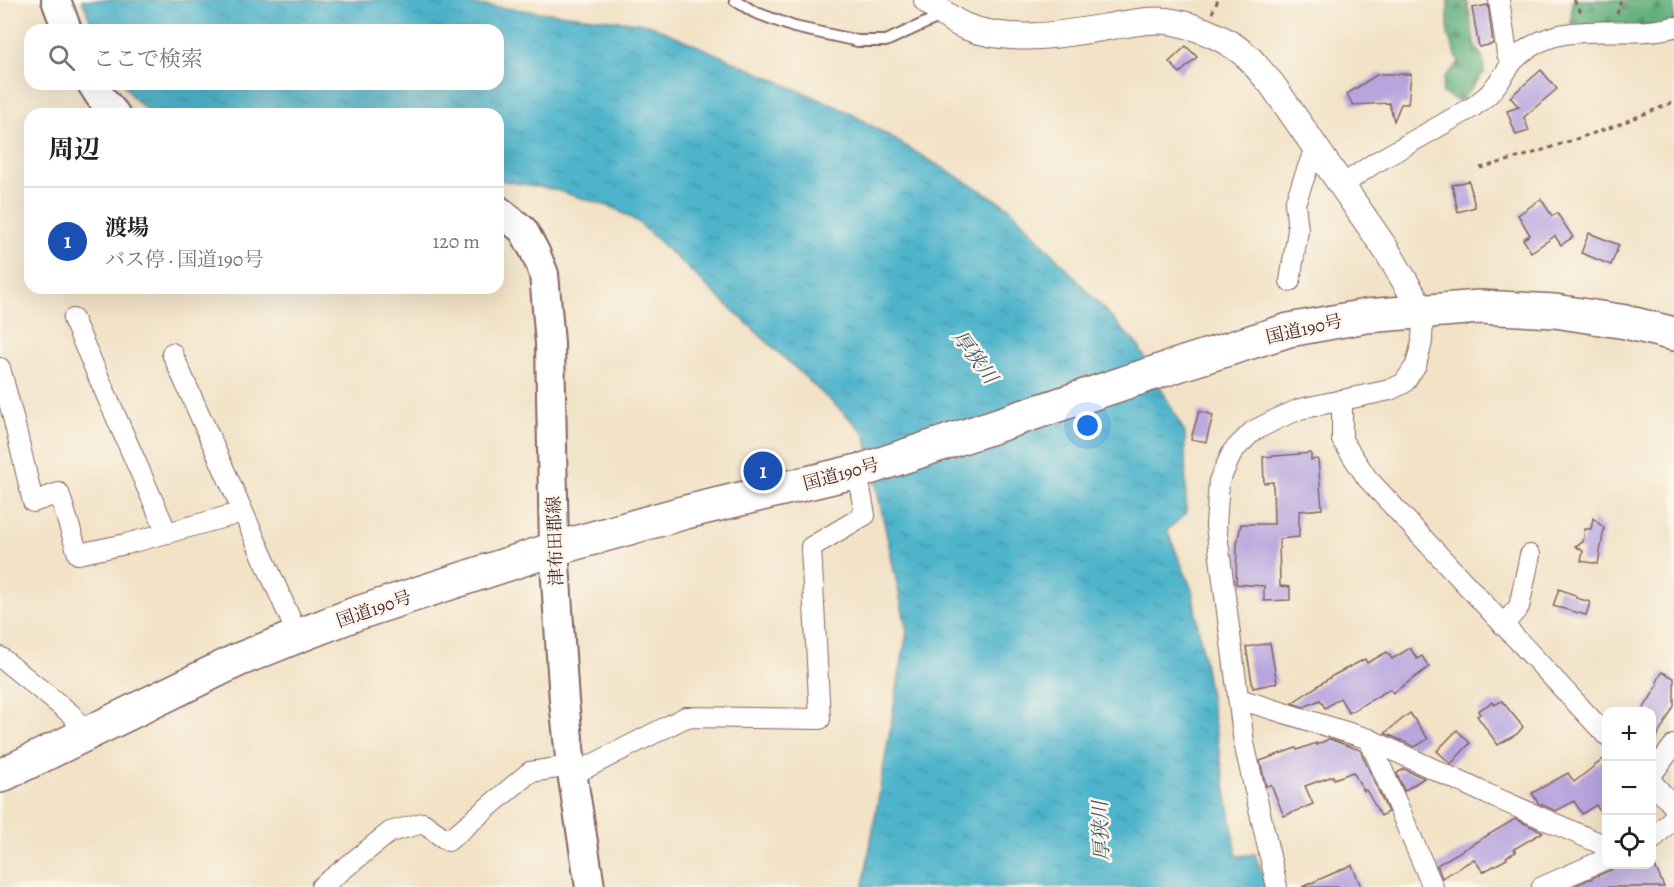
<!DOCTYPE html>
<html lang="ja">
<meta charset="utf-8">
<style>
body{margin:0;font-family:Alegreya,"Noto Serif JP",serif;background:#f6f6f6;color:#222}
.controls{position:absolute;right:18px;bottom:18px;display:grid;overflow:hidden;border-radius:12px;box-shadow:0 6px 24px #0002}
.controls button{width:54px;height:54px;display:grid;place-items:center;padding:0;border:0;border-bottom:2px solid #e0e0e0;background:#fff;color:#222;font:30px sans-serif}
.you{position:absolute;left:1088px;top:426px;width:21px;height:21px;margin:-15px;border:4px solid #fff;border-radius:50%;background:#1a73e8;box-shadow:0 0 0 9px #1a73e833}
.badge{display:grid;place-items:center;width:39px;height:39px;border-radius:50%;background:#d93025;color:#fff;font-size:20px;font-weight:700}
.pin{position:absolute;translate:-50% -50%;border:3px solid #fff;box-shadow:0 2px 6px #0006}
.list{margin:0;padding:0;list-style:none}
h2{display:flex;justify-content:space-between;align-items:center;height:78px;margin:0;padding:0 24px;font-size:26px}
h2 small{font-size:20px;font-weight:400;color:#767676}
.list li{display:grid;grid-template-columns:39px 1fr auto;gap:18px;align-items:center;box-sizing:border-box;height:108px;padding:0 24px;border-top:2px solid #e0e0e0}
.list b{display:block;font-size:22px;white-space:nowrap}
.list p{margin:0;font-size:20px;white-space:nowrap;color:#767676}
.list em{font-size:20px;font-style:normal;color:#767676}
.icon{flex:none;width:33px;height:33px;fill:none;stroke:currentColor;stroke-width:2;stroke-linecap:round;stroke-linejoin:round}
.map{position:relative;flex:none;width:1674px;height:887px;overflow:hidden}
.search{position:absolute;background:#fff;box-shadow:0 6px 24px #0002;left:24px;top:24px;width:480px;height:66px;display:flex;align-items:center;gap:15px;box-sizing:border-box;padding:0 21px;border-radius:18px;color:#767676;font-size:22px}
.panel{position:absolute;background:#fff;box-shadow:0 6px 24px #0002;left:24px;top:108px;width:480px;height:186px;border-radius:18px}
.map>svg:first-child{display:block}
.forest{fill:url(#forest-firs);stroke:#556752;stroke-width:1.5}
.water{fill:url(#water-ripples);stroke:#4c6a7b;stroke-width:1.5}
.building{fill:#b7a5de}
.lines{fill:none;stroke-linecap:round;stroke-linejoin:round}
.service-casing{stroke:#856361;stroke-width:14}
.minor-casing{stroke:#856361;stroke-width:22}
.tertiary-casing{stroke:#856361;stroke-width:28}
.secondary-casing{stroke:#856361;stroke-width:32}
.trunk-casing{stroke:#856361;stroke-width:36}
.path{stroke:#856361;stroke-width:3;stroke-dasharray:4.5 4.5;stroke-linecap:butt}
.service{stroke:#fff;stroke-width:10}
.minor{stroke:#fff;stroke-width:20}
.tertiary{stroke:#fff;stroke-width:26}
.secondary{stroke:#fff;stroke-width:28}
.trunk{stroke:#fff;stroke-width:33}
.labels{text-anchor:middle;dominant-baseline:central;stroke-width:5;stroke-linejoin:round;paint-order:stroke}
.street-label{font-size:18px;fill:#4a1f2b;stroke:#fbf7ec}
.water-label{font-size:20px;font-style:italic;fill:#4b5b6b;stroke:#fbf7ec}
</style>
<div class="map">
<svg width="1674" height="887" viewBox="0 0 1674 887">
<defs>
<pattern id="forest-firs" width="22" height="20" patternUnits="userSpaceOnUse" patternTransform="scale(1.5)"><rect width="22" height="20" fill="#60af7a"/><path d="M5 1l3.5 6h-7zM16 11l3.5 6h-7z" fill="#518e64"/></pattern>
<pattern id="water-ripples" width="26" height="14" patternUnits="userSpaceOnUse" patternTransform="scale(1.5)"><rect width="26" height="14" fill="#4db4cb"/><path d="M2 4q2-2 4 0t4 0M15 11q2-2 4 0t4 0" fill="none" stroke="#4292a5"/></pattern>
</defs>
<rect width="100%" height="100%" fill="#fbf7ec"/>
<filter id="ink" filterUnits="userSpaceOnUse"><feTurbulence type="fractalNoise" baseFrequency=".0167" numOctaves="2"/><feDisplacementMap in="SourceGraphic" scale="12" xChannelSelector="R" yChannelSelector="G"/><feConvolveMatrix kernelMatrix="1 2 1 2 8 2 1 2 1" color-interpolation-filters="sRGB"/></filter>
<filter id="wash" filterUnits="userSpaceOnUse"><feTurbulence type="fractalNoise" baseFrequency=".008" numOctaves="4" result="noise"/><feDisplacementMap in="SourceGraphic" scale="24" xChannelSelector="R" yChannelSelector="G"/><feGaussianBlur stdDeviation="1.35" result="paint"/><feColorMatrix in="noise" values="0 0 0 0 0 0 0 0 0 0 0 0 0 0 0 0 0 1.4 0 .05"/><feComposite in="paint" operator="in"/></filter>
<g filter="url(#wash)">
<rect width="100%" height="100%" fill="#f2e2c6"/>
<g class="forest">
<path d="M1448,0H1467L1475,46L1483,58L1484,73L1460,102L1442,93L1444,78L1459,62L1448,35Z"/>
<path d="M1572,0H1674V41C1639,45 1605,44 1570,43Z"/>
</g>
<path class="water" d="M82,0H444L450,2L648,24L848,112L1009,207L1139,347L1185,433L1186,514L1167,530L1192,590L1237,856L1255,854L1267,887H863L907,631L865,433L638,222L614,208L552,189L498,180V114H150L131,95L124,84H498V30H94Z"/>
<g id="blocks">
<g class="building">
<path d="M1488,5L1493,44L1479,47L1472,8Z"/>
<path d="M1186,46L1197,57L1180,73L1169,62Z"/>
<path d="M1541,70L1557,89L1524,117L1529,131L1516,135L1507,111L1519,107L1510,97Z"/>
<path d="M1378,74H1411L1408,104H1401L1394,121L1389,103L1353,105L1347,94Z"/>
<path d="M1469,181L1475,207L1458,212L1452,185Z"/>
<path d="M1541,199L1552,216L1557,213L1573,237L1561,245L1555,236L1531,252L1523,239L1530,235L1518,215Z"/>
<path d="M1589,233L1619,245L1611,265L1581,253Z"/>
<path d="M1199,411L1213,415L1206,442L1191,439Z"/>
<path d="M1311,453V460L1318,459L1322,509L1299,511V537L1279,539L1280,586L1290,587V600L1264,601V586L1236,584L1237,544L1241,524H1274L1273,482L1264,483L1263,457Z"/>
<path d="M1593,518L1604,528L1598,564L1581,561L1583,551L1575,546L1583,542L1585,529H1591Z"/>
<path d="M1559,589L1575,595L1576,598L1590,602L1586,615L1553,606Z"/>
<path d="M1270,643L1277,683L1253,688L1246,647Z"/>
<path d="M1410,648L1417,659L1422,656L1429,667L1393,693L1390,689L1349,713L1340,698L1325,708L1320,700L1304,707L1292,703L1334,675L1365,659L1367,663L1387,652L1392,659Z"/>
<path d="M1662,672L1674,678V706L1652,746V711H1642L1658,685L1657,682Z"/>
<path d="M1502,701L1523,727L1517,734L1498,745L1477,716L1480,714L1478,711L1492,702L1494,705Z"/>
<path d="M1410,713L1428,739L1415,747L1385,733Z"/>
<path d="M1457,730L1470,743L1451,764L1437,751Z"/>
<path d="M1329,739L1360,750L1388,812L1381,816L1366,790L1364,791L1353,772L1334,779L1333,776L1305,786L1313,804L1284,816L1271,785L1266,786L1260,761L1296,748L1297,750L1316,743V745Z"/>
<path d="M1606,757V821L1596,805L1582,814L1574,801L1556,811L1538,803L1532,793L1568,773L1574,782Z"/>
<path d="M1404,769L1424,778L1404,791L1397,773Z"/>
<path d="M1515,819L1543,832L1514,849L1516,852L1506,857L1507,859L1483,872L1474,859L1442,878L1437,865Z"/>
<path d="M1616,864H1654L1664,887H1572L1611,870Z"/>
<path d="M1352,865L1361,887H1302Z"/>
</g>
</g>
</g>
<g filter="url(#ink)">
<use href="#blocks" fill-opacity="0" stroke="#856361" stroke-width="1.5"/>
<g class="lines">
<g class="service-casing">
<path id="service" d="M735,0L754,12L794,27L858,41H886L943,15"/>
</g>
<g class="minor-casing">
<g id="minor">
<path d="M1513,61C1559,14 1617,41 1674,27"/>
<path d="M1341,186L1373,164L1473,107L1489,94L1501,79L1513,61L1507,54L1499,0"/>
<path d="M1290,281L1298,230L1295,203L1315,148"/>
<path d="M73,319L167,533L243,512L298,636"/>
<path d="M172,353L243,512"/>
<path d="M0,368L13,417L33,502L59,493L78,554L126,544L167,533"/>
<path d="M1342,400V440L1367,478L1606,735"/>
<path d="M1503,625L1519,607L1530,555"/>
<path d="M0,657L71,714L86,734"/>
<path d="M1239,699L1369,739L1487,794L1606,846"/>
<path d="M1369,739L1433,887"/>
<path d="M574,774L686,717L820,719L811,547L865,515L857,472"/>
<path d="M1652,774L1674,745"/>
<path d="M1652,782L1674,807"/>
<path d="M1652,840L1674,817"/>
<path d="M321,887L390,832L423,823L448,841L530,772L571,766"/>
<path d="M1277,887L1244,743L1216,526L1219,481L1233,451L1253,431L1279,418L1300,409L1390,390L1404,383L1416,365L1422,342L1423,312"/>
<path d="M1542,887L1606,859"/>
</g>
</g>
<g class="tertiary-casing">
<path id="tertiary" d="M927,0C939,10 950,20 964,26C1012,45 1065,34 1113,26C1132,23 1154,18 1173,22C1200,27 1230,40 1250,59C1257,67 1264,76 1271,83L1387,251L1423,312"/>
</g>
<g class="secondary-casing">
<g id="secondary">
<path d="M56,0L67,30"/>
<path d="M92,84L99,95L115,114"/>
<path d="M498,210L523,230L535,252L544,274L550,343L554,549L564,701L571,766L590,887"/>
</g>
</g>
<g class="trunk-casing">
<path id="trunk" d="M0,776L238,660L298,636L355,614L554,549L686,512L866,469L1187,362L1289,330L1366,316L1480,307L1555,311L1626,322L1674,334"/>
</g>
<g class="path">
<path d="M1574,0L1583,15"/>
<path d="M1212,13L1218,0"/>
<path d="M1617,14L1621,0"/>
<path d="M1480,168L1528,155L1612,127L1674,102"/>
</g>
<use href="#service" class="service"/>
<use href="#minor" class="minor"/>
<use href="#tertiary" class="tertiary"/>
<use href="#secondary" class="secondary"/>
<use href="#trunk" class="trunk"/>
</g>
</g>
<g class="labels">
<g class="street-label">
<text transform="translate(1304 329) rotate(-13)">国道190号</text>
<text transform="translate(841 474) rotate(-15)">国道190号</text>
<text transform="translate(555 541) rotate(-92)">津布田郡線</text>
<text transform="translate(374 609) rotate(-19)">国道190号</text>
</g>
<g class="water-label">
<text transform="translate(975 357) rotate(54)">厚狭川</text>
<text transform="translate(1101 831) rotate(-92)">厚狭川</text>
</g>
</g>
</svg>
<div class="controls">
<button>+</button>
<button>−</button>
<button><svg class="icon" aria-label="locate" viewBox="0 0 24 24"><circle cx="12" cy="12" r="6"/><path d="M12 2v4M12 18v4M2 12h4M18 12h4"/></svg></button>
</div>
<div class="you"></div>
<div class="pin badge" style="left:763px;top:471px;background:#1a4fb4">1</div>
<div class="search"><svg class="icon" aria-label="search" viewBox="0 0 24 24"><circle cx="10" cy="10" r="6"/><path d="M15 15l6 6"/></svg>ここで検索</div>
<section class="panel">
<h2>周辺<small></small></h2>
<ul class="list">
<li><span class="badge" style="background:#1a4fb4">1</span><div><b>渡場</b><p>バス停 · 国道190号</p></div><em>120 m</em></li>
</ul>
</section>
</div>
